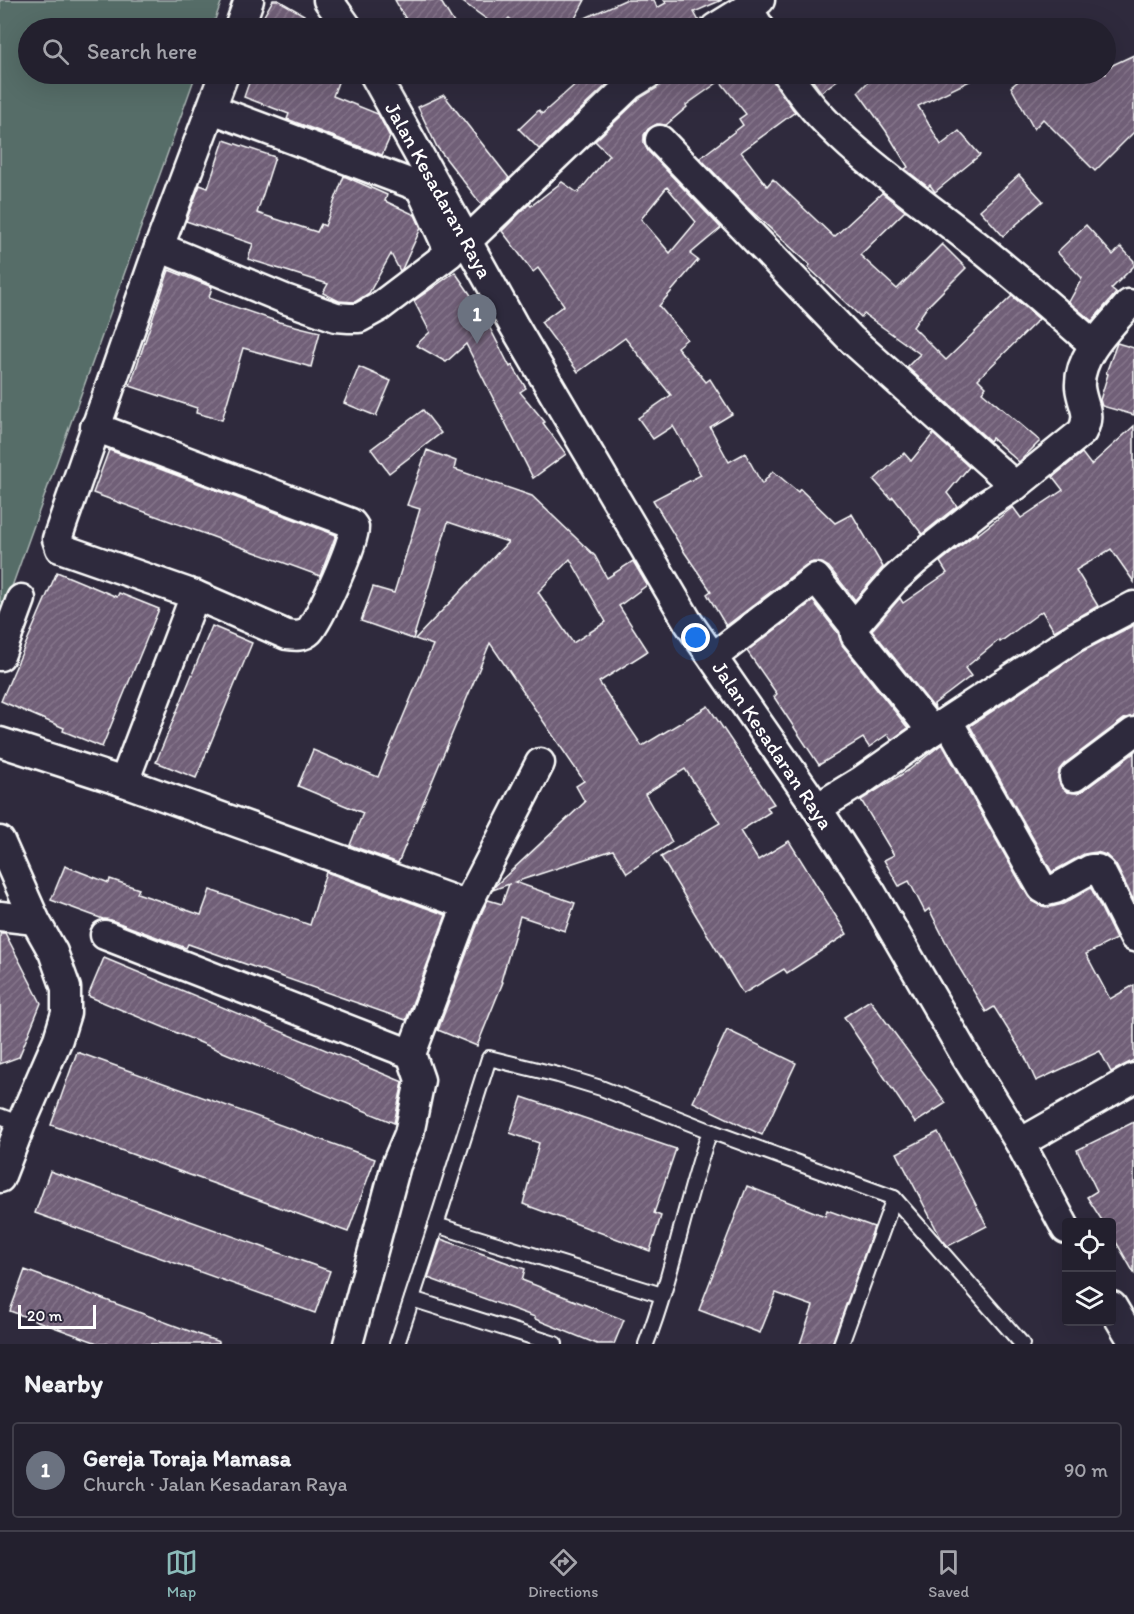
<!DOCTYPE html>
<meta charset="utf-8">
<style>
body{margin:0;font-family:Itim,sans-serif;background:#2b2836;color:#f1f3f6}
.controls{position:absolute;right:18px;bottom:18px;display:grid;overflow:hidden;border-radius:6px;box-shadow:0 6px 24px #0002}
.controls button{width:54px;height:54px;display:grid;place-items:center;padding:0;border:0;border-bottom:2px solid #403e4a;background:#23202e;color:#f1f3f6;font:30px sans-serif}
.scale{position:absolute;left:18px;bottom:15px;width:78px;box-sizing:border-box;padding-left:6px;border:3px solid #fff;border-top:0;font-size:16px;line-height:21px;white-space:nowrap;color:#fff;-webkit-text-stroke:4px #2f2a3d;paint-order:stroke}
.you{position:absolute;left:696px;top:638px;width:21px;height:21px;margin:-15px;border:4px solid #fff;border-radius:50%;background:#1a73e8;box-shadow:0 0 0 9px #1a73e833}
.badge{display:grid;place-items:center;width:39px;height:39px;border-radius:50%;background:#8bbbb9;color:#fff;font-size:20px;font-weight:700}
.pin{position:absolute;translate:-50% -50px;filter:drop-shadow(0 2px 3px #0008)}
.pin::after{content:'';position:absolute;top:32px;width:21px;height:18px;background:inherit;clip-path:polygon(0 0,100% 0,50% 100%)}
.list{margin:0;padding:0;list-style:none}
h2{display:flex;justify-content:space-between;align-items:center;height:78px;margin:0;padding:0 24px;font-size:26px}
h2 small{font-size:20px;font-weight:400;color:#a3a3aa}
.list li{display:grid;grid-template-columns:39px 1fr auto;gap:18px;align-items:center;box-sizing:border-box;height:96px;margin:0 12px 12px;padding:0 12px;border:2px solid #403e4a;border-radius:6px}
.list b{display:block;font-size:22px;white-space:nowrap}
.list p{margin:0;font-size:20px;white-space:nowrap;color:#a3a3aa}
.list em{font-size:20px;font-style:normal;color:#a3a3aa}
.icon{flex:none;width:33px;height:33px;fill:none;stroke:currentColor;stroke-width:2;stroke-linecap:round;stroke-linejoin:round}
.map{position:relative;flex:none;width:1134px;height:1344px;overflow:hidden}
.search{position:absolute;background:#23202e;box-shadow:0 6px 24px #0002;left:18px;right:18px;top:18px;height:66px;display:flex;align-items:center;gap:15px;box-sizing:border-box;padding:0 21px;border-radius:33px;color:#a3a3aa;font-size:22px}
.sheet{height:186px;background:#23202e}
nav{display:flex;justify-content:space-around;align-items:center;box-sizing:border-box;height:84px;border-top:2px solid #403e4a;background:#23202e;font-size:16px;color:#a3a3aa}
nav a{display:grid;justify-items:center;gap:3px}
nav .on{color:#8bbbb9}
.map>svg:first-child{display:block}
.green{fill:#576d68;stroke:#abb6b4;stroke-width:1.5}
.building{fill:url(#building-hatch);stroke:#fff;stroke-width:1.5;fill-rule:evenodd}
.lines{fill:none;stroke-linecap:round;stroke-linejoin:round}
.service-casing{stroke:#fff;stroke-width:18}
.minor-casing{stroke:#fff;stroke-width:33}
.service{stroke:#2f2a3d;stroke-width:14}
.minor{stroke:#2f2a3d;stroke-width:28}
.labels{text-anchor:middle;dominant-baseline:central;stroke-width:6;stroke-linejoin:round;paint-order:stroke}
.street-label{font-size:21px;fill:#fff;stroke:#2f2a3d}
</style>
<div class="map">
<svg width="1134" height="1344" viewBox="0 0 1134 1344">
<defs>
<pattern id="building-hatch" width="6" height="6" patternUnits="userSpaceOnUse" patternTransform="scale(1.5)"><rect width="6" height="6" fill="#705e77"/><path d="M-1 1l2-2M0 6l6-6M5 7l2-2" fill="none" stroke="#85768b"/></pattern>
</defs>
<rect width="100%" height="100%" fill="#2f2a3d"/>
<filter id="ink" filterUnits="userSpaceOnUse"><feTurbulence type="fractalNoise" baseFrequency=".0167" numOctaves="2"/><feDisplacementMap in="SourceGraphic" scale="12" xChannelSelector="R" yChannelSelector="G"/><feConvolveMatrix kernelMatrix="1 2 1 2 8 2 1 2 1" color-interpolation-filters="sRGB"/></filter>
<g filter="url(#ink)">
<path class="green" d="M0,0H222L212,28H28V74H196L0,620Z"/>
<g class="building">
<path d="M273,0H278L304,15L296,28H257Z"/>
<path d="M395,0H440L457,28H411Z"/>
<path d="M460,0H585L572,24L625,0H654L657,8L666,3L664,0H722L694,12L700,23L699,28H677L674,21L665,25L666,28H520L509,18L499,28Z"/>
<path d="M1134,55V132L1095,171L1043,119L1034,129L1011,87L1027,74H1106V68Z"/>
<path d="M252,74H341L333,96L378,114L390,137L382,155L287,119L289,114L244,97Z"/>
<path d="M587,74L617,75L539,149L519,129L539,110L542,114Z"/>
<path d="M669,74H772L774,83L795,112L741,152L767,186L773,179L834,237L882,193L905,211L860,255L897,289L942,244L966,268L927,307L913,327L946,360L1012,296L1039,319L978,379L986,387L982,392L1040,441L1019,462L992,438L990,441L907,367L920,354L864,314L861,317L808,267L810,265L747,207L700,158L743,125L739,119L746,114L720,81L686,105L687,107L666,125L657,124L648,129L644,135V143L648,151L721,228L690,254L698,260L659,306L687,339L677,347L706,382L710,379L732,414L710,427L729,462L745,453L762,484L773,471L798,492L800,489L835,523L852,514L883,567L855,600L829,567L822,563L813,562L806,565L726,626L707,594L711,591L685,553L653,500L701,475L673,426L653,439L638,418L671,395L625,338L578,372L541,322L564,305L538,268L533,272L502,231L529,204L531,206L562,182L578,193L609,155L595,141L640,98L657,88ZM667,187L696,222L670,253L641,219Z"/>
<path d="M819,74H837L840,78L821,92L811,78Z"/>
<path d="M876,74H984L918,106L941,145L959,131L980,155L935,192L930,185L928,187L905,169L908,167L886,131L858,92Z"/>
<path d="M444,95L509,178L481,204L437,147L418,107Z"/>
<path d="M224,140L275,157L257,213L317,232L321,224L325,226L344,176L387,195L385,201L415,215L421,228L402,269L400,271L391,254L369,293L355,302L339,301L323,293L328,284L248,259L253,244L186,221L200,185L208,188Z"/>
<path d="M1019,175L1043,201L1003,236L980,210Z"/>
<path d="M1086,225L1113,255L1121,247L1134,261V266L1111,289L1116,293L1092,321L1069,302L1082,278L1057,252Z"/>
<path d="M169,270L212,287L209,298L279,322L320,332L311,367L243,348L222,420L196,413L197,408L130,386Z"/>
<path d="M455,272L479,307L510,367L512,365L526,388L520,392L545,422L543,423L566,454L533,478L466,344L446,362L416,345L430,332L414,301Z"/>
<path d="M1117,343L1134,348V415L1102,406L1100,400L1108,374L1106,373Z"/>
<path d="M359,367L391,381L376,416L344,403Z"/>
<path d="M423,410L441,433L389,473L371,449Z"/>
<path d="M1134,426V582L1111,549L1076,570L1098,606L1054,631L1042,611L1000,642L999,640L965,668L971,676L934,704L935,709L872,630L900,598L903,603L947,573L940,562L977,533V535L1013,507L1021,518L1063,490L1053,477L1082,453L1091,465Z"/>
<path d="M933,434L969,467L947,493L957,506L922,534L893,497L891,499L874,480L904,453L911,461Z"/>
<path d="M109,450L336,535L320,576L93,493Z"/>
<path d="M427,450L456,461L454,469L532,496L595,556L607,578L633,561L647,585L619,606L648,651L599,682L642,746L708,706L774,804L767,807L770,812L740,831L758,860L789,841L847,934L787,973L784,969L743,994L661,857L720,823L685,769L645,794L672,842L627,873L613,850L515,882L575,903L565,931L520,916L501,981L503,982L477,1046L438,1030L482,912L488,900L502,904L509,884L493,890L495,886L585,802L576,786L584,781L490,643L398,863L350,845L363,813L298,786L313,750L378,777L433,645L415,639L508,542L448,522L413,639L361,621L373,587L394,593L420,509L407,505ZM570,559L606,622L573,643L538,592Z"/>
<path d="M57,572L117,597L119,593L159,609L102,747L63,731L64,728L1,701Z"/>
<path d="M813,601L838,633L842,645L908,728L891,740L888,734L869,747L863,738L819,765L774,697L777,694L747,651Z"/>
<path d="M1134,625V716L1124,719L1064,764L1059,770L1058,778L1061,786L1067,792L1077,793L1084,790L1134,753V901L1116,865L1106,855L1097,852L1084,854L1052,872L970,726L1083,651Z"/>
<path d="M212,626L252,643L196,778L156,762Z"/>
<path d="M942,744L1028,896L1033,902L1039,905L1051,907L1063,904L1091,888L1116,939L1086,954L1110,999L1134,985V1060L1111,1072L1100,1051L1036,1081L1025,1057L994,1007L986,1012L957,964L929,909L925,912L909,881L899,886L884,860L894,855L861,800L909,770Z"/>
<path d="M65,866L109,883L110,879L139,889L137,893L201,915L210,890L310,925L326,872L446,915L406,1020L188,944L186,948L111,920L103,919L51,900Z"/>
<path d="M0,933H5L41,1003L19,1057L0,1064Z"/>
<path d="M104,958L403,1082L394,1123L88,996Z"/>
<path d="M870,1000L946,1103L915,1123L844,1017Z"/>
<path d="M727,1030L796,1063L762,1135L693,1102Z"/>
<path d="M77,1052L375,1159L348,1232L51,1125Z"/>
<path d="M522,1097L676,1149L654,1213L661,1216L650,1251L523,1204L539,1143L510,1133Z"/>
<path d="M1134,1122V1273L1112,1235V1222H1103L1087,1197L1097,1191L1077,1150Z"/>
<path d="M938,1132L987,1226L948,1246L941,1238L897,1153Z"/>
<path d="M50,1171L330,1271L315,1313L35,1213Z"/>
<path d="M747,1186L825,1216L827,1210L874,1227L832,1344H800L813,1306L776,1293L760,1333L699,1310Z"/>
<path d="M441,1239L525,1269L522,1280L624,1320L614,1344H597L535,1319V1317L428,1278Z"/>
<path d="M25,1270L219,1342V1344H100L10,1311Z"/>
</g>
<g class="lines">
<g class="service-casing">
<g id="service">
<path d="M0,1116L21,1124"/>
<path d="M710,1131L894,1198L1022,1344"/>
<path d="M412,1299L555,1344"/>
<path d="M397,1344L436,1225"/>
<path d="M646,1344C673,1275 685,1200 710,1131L601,1088L558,1075L489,1058L436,1225L662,1295"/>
<path d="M841,1344L894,1198"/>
</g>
</g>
<g class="minor-casing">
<g id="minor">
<path d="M328,0L348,28"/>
<path d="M747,7L760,28"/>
<path d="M239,28L249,0"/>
<path d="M715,28L760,0"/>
<path d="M374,74L513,324L688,622L817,808L871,892L965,1055L1020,1143L1066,1229"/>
<path d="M788,74C827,138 906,189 965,236C1010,271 1052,308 1094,345"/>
<path d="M660,140L851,339L1015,486"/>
<path d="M467,241L630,85L648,74"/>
<path d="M159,247L285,299L336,317L349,318H359L379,307L450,253L420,187L212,109"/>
<path d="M95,427L351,523L354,527C356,540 319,621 309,631C303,637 295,636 287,635L195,595"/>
<path d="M0,656L21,599"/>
<path d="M713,657L816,578L854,626"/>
<path d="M948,721L1042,888L1047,891L1055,889L1091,869H1097L1101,872L1134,937"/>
<path d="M932,731L855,635L854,626L894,580L916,560L984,506L1015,486L1082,432C1092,413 1082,406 1080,387C1078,355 1110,327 1129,304"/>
<path d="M0,742L124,782L467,905"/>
<path d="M1074,777L1134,732"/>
<path d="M124,782L195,595L60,548L57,539L159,247L224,74"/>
<path d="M817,808L861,781L932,731L1075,637L1134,606"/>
<path d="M0,841L35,920L53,952L66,988V1013L58,1039L21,1124L0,1178"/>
<path d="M0,916L35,920"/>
<path d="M105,935L411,1054L420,1080L409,1134L396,1165L348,1344"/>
<path d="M411,1054L467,905L540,763"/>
<path d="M1020,1143L1134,1078"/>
<path d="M1112,1306L1134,1343"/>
</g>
</g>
<use href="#service" class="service"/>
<use href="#minor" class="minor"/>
</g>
</g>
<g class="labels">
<g class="street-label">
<text transform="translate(439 190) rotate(61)">Jalan Kesadaran Raya</text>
<text transform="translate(773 745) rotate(56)">Jalan Kesadaran Raya</text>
</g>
</g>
</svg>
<div class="controls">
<button><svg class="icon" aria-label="locate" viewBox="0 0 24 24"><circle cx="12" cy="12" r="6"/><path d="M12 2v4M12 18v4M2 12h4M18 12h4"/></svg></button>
<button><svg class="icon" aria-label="layers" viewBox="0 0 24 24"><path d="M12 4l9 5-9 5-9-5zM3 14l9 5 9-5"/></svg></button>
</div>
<div class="scale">20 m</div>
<div class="you"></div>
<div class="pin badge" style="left:477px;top:344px;background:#6b7280">1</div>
<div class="search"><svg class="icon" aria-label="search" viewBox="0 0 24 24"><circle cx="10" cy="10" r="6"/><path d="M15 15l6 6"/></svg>Search here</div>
</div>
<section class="sheet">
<h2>Nearby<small></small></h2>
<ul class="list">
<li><span class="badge" style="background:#6b7280">1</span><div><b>Gereja Toraja Mamasa</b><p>Church · Jalan Kesadaran Raya</p></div><em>90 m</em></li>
</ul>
</section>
<nav>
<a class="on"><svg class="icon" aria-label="map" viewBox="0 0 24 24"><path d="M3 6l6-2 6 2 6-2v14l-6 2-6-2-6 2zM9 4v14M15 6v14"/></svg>Map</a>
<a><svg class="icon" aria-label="directions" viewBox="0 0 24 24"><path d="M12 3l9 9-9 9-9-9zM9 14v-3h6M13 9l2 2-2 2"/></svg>Directions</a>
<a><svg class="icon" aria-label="saved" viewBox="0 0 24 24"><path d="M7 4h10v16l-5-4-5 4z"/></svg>Saved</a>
</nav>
